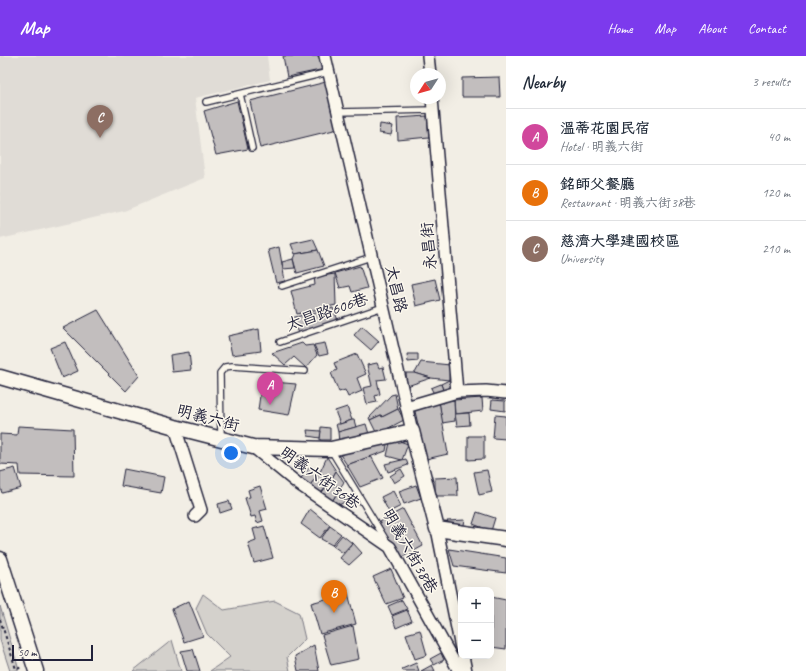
<!DOCTYPE html>
<meta charset="utf-8">
<style>
body{margin:0;font-family:Caveat,"LXGW WenKai TC",sans-serif;background:#f2f2f3;color:#1f2937}
.controls{position:absolute;right:12px;bottom:12px;display:grid;overflow:hidden;border-radius:8px;box-shadow:0 4px 16px #0002}
.controls button{width:36px;height:36px;display:grid;place-items:center;padding:0;border:0;border-bottom:1px solid #e0e1e3;background:#fff;color:#1f2937;font:20px sans-serif}
.compass{position:absolute;left:410px;top:12px;width:36px;height:36px;border-radius:50%;background:#fff;box-shadow:0 4px 16px #0002;rotate:234deg}
.scale{position:absolute;left:12px;bottom:10px;width:81px;box-sizing:border-box;padding-left:4px;border:2px solid #22223b;border-top:0;font-size:11px;line-height:14px;white-space:nowrap;color:#22223b;-webkit-text-stroke:3px #fbf7ec;paint-order:stroke}
.you{position:absolute;left:231px;top:397px;width:14px;height:14px;margin:-10px;border:3px solid #fff;border-radius:50%;background:#1a73e8;box-shadow:0 0 0 6px #1a73e833}
.badge{display:grid;place-items:center;width:26px;height:26px;border-radius:50%;background:#7c3aed;color:#fff;font-size:13px;font-weight:700}
.pin{position:absolute;translate:-50% -33px;filter:drop-shadow(0 1px 2px #0008)}
.pin::after{content:'';position:absolute;top:21px;width:14px;height:12px;background:inherit;clip-path:polygon(0 0,100% 0,50% 100%)}
.list{margin:0;padding:0;list-style:none}
h2{display:flex;justify-content:space-between;align-items:center;height:52px;margin:0;padding:0 16px;font-size:17px}
h2 small{font-size:13px;font-weight:400;color:#747a83}
.list li{display:grid;grid-template-columns:26px 1fr auto;gap:12px;align-items:center;box-sizing:border-box;height:56px;padding:0 16px;border-top:1px solid #e0e1e3}
.list b{display:block;font-size:15px;white-space:nowrap}
.list p{margin:0;font-size:13px;white-space:nowrap;color:#747a83}
.list em{font-size:13px;font-style:normal;color:#747a83}
.map{position:relative;flex:none;width:506px;height:615px;overflow:hidden}
header{display:flex;align-items:center;gap:24px;box-sizing:border-box;height:56px;padding:0 20px;background:#7c3aed;color:#fff}
header strong{font-size:19px}
nav{display:flex;gap:22px;margin-inline-start:auto;font-size:14px}
main{display:flex}
aside{flex:1;background:#fff}
.map>svg:first-child{display:block}
.built{fill:#e0dcd6}
.green{fill:#d4d1cc;stroke:#7b7a84}
.building{fill:#c2bebe;stroke:#22223b}
.lines{fill:none;stroke-linecap:round;stroke-linejoin:round}
.service-casing{stroke:#22223b;stroke-width:8}
.minor-casing{stroke:#22223b;stroke-width:14}
.tertiary-casing{stroke:#22223b;stroke-width:17}
.path{stroke:#22223b;stroke-width:2;stroke-dasharray:3 3;stroke-linecap:butt}
.service{stroke:#fbf7ec;stroke-width:5.5}
.minor{stroke:#fbf7ec;stroke-width:11}
.tertiary{stroke:#fbf7ec;stroke-width:14}
.labels{text-anchor:middle;dominant-baseline:central;stroke-width:3;stroke-linejoin:round;paint-order:stroke}
.street-label{font-size:16px;fill:#22223b;stroke:#fbf7ec}
</style>
<header>
<strong>Map</strong>
<nav><a>Home</a><a>Map</a><a>About</a><a>Contact</a></nav>
</header>
<main>
<div class="map">
<svg width="506" height="615" viewBox="0 0 506 615">
<rect width="100%" height="100%" fill="#f2eee5"/>
<filter id="ink" filterUnits="userSpaceOnUse"><feTurbulence type="fractalNoise" baseFrequency=".025" numOctaves="2"/><feDisplacementMap in="SourceGraphic" scale="8" xChannelSelector="R" yChannelSelector="G"/><feConvolveMatrix kernelMatrix="1 2 1 2 8 2 1 2 1" color-interpolation-filters="sRGB"/></filter>
<g filter="url(#ink)">
<path class="built" d="M0,0H267L270,24L195,42L205,122L124,155L0,183Z"/>
<g class="green">
<path d="M203,538L224,554L275,545L299,557L305,583L287,601L290,615H210L230,601L207,578L196,552Z"/>
<path d="M0,550L19,614L10,615L0,584Z"/>
<path d="M172,584L181,615H133Z"/>
</g>
<g class="building">
<path d="M283,0H322L325,13L287,21Z"/>
<path d="M499,21L500,41H462V22Z"/>
<path d="M326,26L338,73L260,92L250,45Z"/>
<path d="M237,45L248,93L216,99L204,55Z"/>
<path d="M427,60L429,81L398,84L397,62Z"/>
<path d="M380,68L393,70L391,79L379,77Z"/>
<path d="M313,183L318,194L295,198L291,188Z"/>
<path d="M279,191L285,225L276,227L268,194Z"/>
<path d="M318,194L324,210L297,217L293,203L295,198Z"/>
<path d="M293,203L295,212L283,213L282,206Z"/>
<path d="M360,210L367,232L352,236L350,230L340,232L335,217Z"/>
<path d="M335,218L336,249L297,258L291,235L315,229L314,221Z"/>
<path d="M435,223L440,244L416,250L411,228Z"/>
<path d="M333,252L338,264L298,277L291,262Z"/>
<path d="M98,254L139,320L126,335L63,272Z"/>
<path d="M362,270L379,285L371,294L354,279Z"/>
<path d="M259,273L261,295L232,299L228,280Z"/>
<path d="M65,286L78,315L62,322L50,292Z"/>
<path d="M302,287L305,290L313,289L317,299L306,312L294,301L285,309L272,297Z"/>
<path d="M325,287L328,298L319,300L314,289Z"/>
<path d="M189,296L191,314L172,316L170,299Z"/>
<path d="M357,298L366,318L357,322L362,335L348,341L345,334L339,336L331,317L337,314L334,307Z"/>
<path d="M407,298H418V305L408,306Z"/>
<path d="M421,306L450,309L449,324L431,322L415,317Z"/>
<path d="M377,307L379,312L383,311L386,323L377,324L380,338L375,340L377,346L367,348L363,332L372,330L367,309Z"/>
<path d="M406,317H415L431,322L407,330Z"/>
<path d="M449,324L453,333L444,337L441,328Z"/>
<path d="M262,325L296,328L289,359L258,354Z"/>
<path d="M441,328L444,337L435,340L431,332Z"/>
<path d="M395,338L398,353L382,361L381,359L370,364L369,362L391,339Z"/>
<path d="M482,342L483,355L455,358L454,344Z"/>
<path d="M454,344L455,365L442,367L439,345Z"/>
<path d="M492,344L505,345V355L491,353Z"/>
<path d="M439,345L448,398L426,403L414,351Z"/>
<path d="M347,351L352,364L340,368L335,355Z"/>
<path d="M398,353L404,364L377,378L370,364L381,359L382,361Z"/>
<path d="M469,357L470,369L457,370L455,358Z"/>
<path d="M495,359L506,360V383L493,382Z"/>
<path d="M352,364H354L356,371L338,376L336,368H340Z"/>
<path d="M366,368L369,378L339,386L338,376Z"/>
<path d="M18,370L73,373L74,420L20,419L19,409L0,408V378L17,379Z"/>
<path d="M321,371L330,372V384H320Z"/>
<path d="M307,374L321,375L320,382L308,380Z"/>
<path d="M468,380H484V403L468,404Z"/>
<path d="M391,382L408,388L402,404L387,400Z"/>
<path d="M388,383L386,395L347,409L337,394Z"/>
<path d="M371,400L383,422L360,431L347,409Z"/>
<path d="M327,401L336,415L330,426L320,416Z"/>
<path d="M406,403L408,409L388,416L385,408Z"/>
<path d="M310,410L320,416L308,432L299,425Z"/>
<path d="M15,412L21,432L2,437L0,431V416Z"/>
<path d="M124,413L164,421L161,437L121,430Z"/>
<path d="M401,413L405,420L394,427L390,420Z"/>
<path d="M487,414L492,436L479,439L474,416Z"/>
<path d="M336,415L344,426L340,432L330,426Z"/>
<path d="M320,416L330,426L319,440L308,432Z"/>
<path d="M457,421L458,440H435V422Z"/>
<path d="M330,426L340,432L331,447L319,440Z"/>
<path d="M416,429L421,442L404,448L399,435Z"/>
<path d="M260,430L267,453L260,455L263,465L257,467L255,460L251,461L245,442L250,441L248,434Z"/>
<path d="M393,435L401,450L389,456L381,441Z"/>
<path d="M338,436L350,443L337,450L331,447Z"/>
<path d="M229,445L232,453L220,457L218,448Z"/>
<path d="M310,453L330,469L320,482L301,468Z"/>
<path d="M403,453L423,490L399,503L379,466Z"/>
<path d="M477,456L495,462L491,475L473,468Z"/>
<path d="M465,464L463,473L452,471L447,465Z"/>
<path d="M264,470L273,502L254,507L248,487L256,484L253,473Z"/>
<path d="M330,470L341,478L332,489L321,483Z"/>
<path d="M342,479L352,487L343,497L333,490Z"/>
<path d="M353,487L362,497L349,509L340,502Z"/>
<path d="M449,493L506,502V517L454,510Z"/>
<path d="M391,513L403,542L386,548L373,521Z"/>
<path d="M348,537L356,568L320,578L311,547Z"/>
<path d="M491,541L506,544V593L491,591Z"/>
<path d="M402,544L407,553L392,559L388,550Z"/>
<path d="M189,545L203,580L184,586L172,553Z"/>
<path d="M407,554L412,565L396,572L392,560Z"/>
<path d="M353,570L359,603L331,609L322,579Z"/>
<path d="M420,574L427,599L415,603L406,578Z"/>
<path d="M314,589L319,615H298L295,600Z"/>
<path d="M193,593L200,615H187L181,595Z"/>
<path d="M441,597L444,604L434,609L430,603Z"/>
<path d="M416,607L419,615H403L402,613Z"/>
<path d="M432,609L435,615H421Z"/>
</g>
<g class="lines">
<g class="service-casing">
<g id="service">
<path d="M240,38L252,92"/>
<path d="M206,46L329,16"/>
<path d="M338,56L433,54"/>
<path d="M282,230L371,201"/>
<path d="M280,286L383,251"/>
<path d="M221,383L220,317L225,311L232,310L305,315"/>
<path d="M331,394L387,486"/>
</g>
</g>
<g class="minor-casing">
<g id="minor">
<path d="M325,0L412,375"/>
<path d="M428,0L430,18"/>
<path d="M432,42L457,336"/>
<path d="M406,351L457,336L486,335L506,337"/>
<path d="M175,371L201,454L195,460"/>
<path d="M253,391L297,427L390,491L459,615"/>
<path d="M437,473L461,592"/>
<path d="M463,600L466,615"/>
</g>
</g>
<g class="tertiary-casing">
<g id="tertiary">
<path d="M0,321L175,371L253,391L331,393L412,375L437,473L506,483"/>
<path d="M0,503L36,615"/>
</g>
</g>
<path class="path" d="M0,563L16,613L23,611"/>
<use href="#service" class="service"/>
<use href="#minor" class="minor"/>
<use href="#tertiary" class="tertiary"/>
</g>
</g>
<g class="labels">
<g class="street-label">
<text transform="translate(429 190) rotate(-95)">永昌街</text>
<text transform="translate(396 233) rotate(77)">太昌路</text>
<text transform="translate(327 256) rotate(-19)">太昌路606巷</text>
<text transform="translate(208 362) rotate(15)">明義六街</text>
<text transform="translate(320 422) rotate(36)">明義六街36巷</text>
<text transform="translate(410 495) rotate(60)">明義六街38巷</text>
</g>
</g>
</svg>
<div class="controls">
<button>+</button>
<button>−</button>
</div>
<svg class="compass" viewBox="-18 -18 36 36"><path d="M0-13l5 13h-10z" fill="#e53935"/><path d="M0 13l5-13h-10z" fill="#747a83"/></svg>
<div class="scale">50 m</div>
<div class="you"></div>
<div class="pin badge" style="left:270px;top:349px;background:#d1479c">A</div>
<div class="pin badge" style="left:334px;top:557px;background:#e8710a">B</div>
<div class="pin badge" style="left:100px;top:82px;background:#8d6e63">C</div>
</div>
<aside>
<h2>Nearby<small>3 results</small></h2>
<ul class="list">
<li><span class="badge" style="background:#d1479c">A</span><div><b>溫蒂花園民宿</b><p>Hotel · 明義六街</p></div><em>40 m</em></li>
<li><span class="badge" style="background:#e8710a">B</span><div><b>銘師父餐廳</b><p>Restaurant · 明義六街38巷</p></div><em>120 m</em></li>
<li><span class="badge" style="background:#8d6e63">C</span><div><b>慈濟大學建國校區</b><p>University</p></div><em>210 m</em></li>
</ul>
</aside>
</main>
